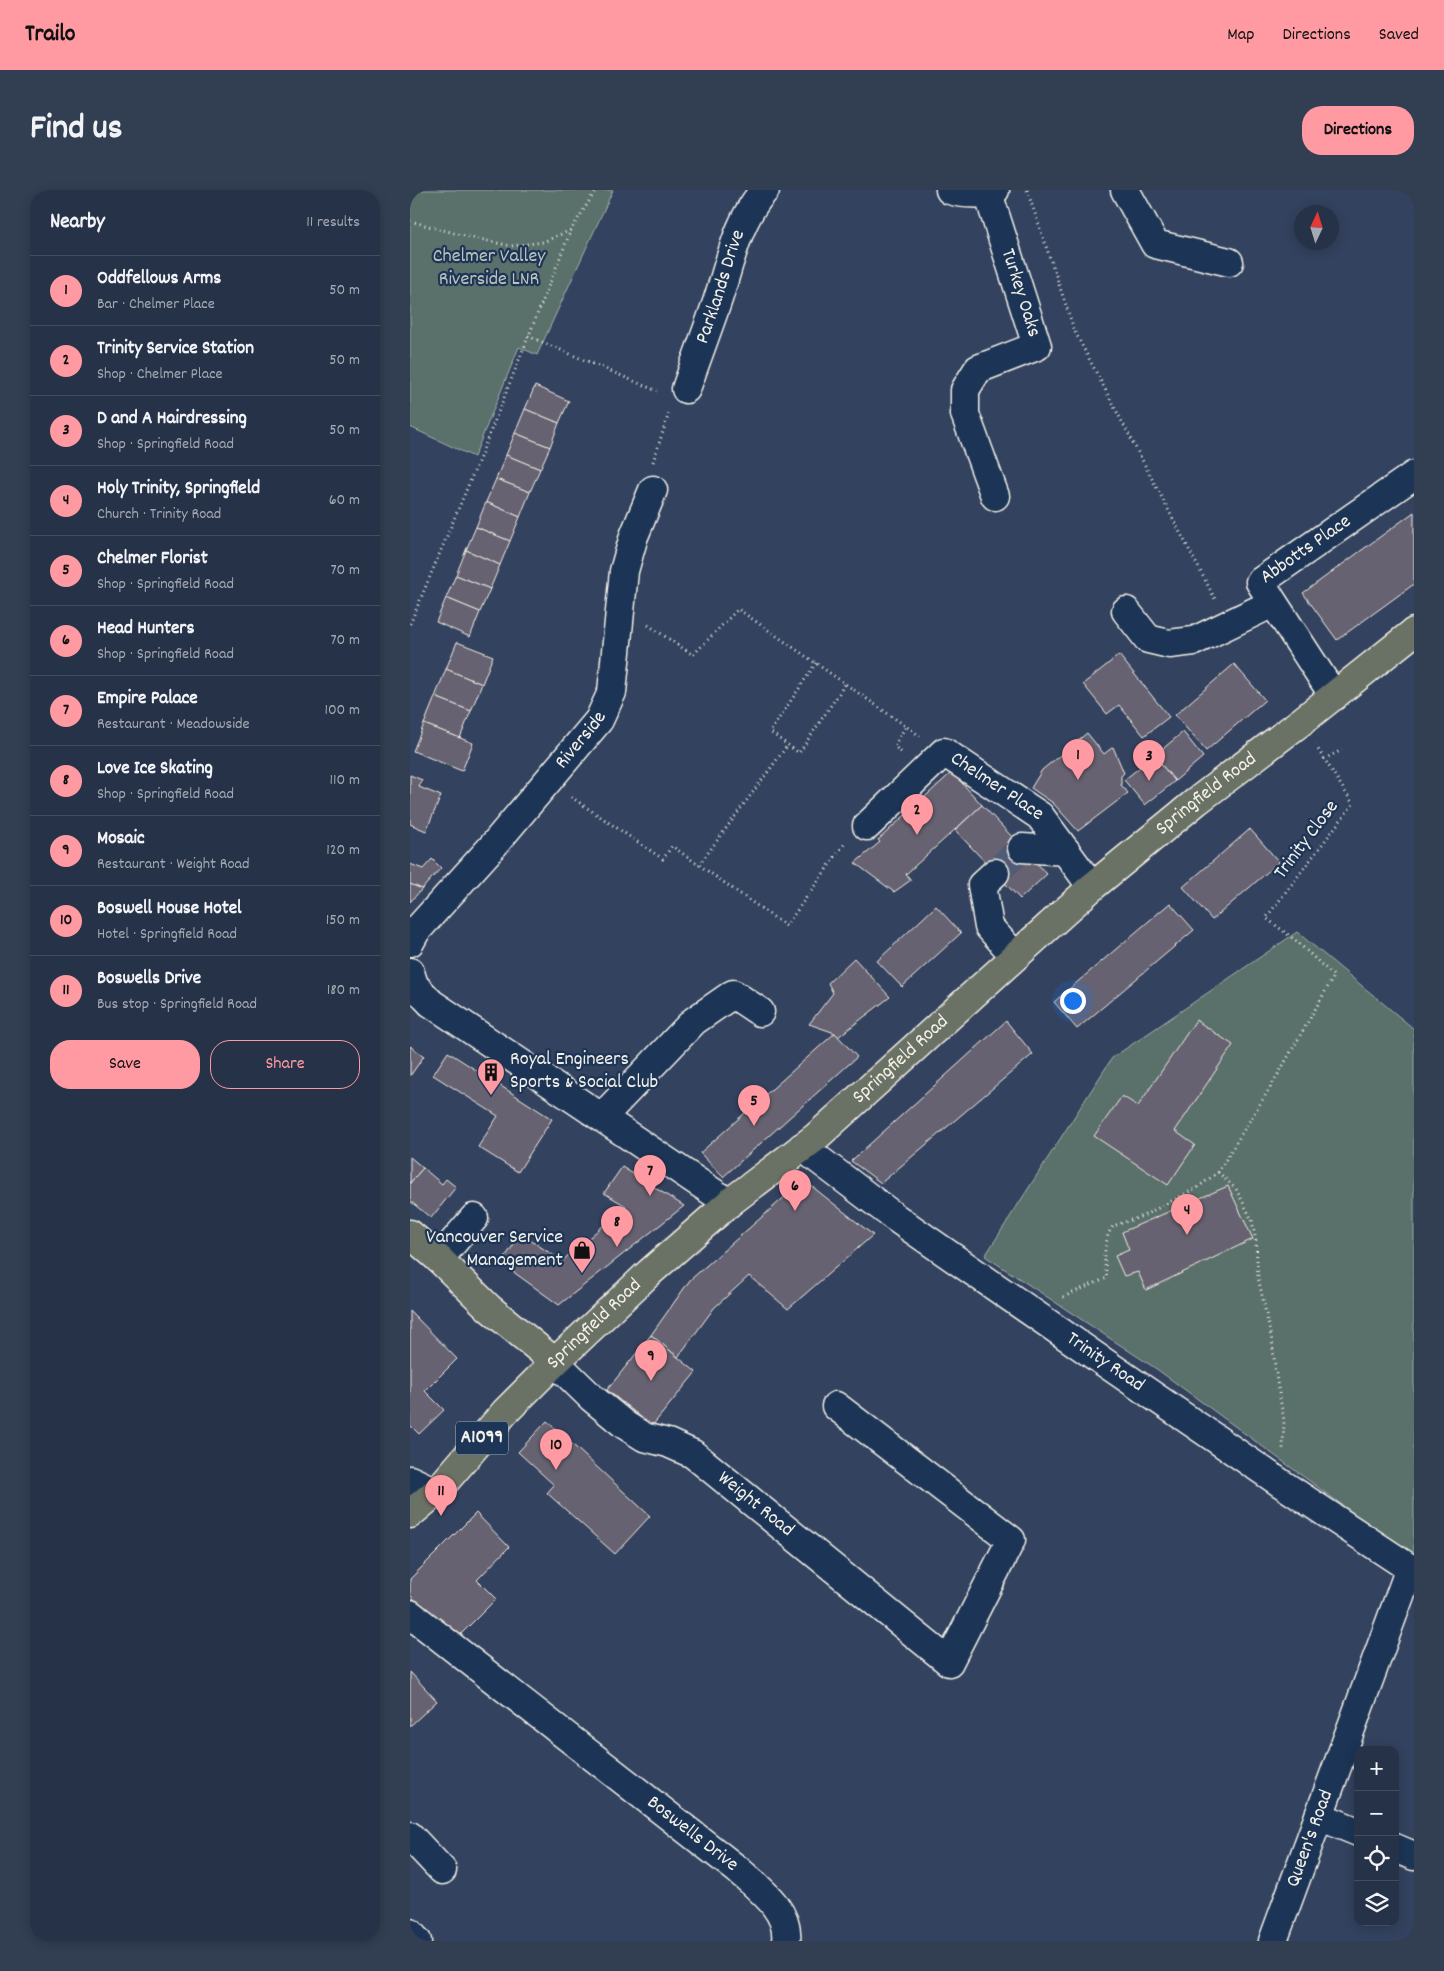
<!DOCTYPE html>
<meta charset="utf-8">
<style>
body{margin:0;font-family:Dekko,sans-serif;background:#323e52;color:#f1f3f6}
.controls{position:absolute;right:15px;bottom:15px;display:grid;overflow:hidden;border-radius:10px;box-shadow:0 2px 12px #0003}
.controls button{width:45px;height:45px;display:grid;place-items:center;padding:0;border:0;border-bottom:1px solid #424d60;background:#263247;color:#f1f3f6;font:25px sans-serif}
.compass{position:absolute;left:884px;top:15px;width:45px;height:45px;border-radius:50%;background:#263247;box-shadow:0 2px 12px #0003;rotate:4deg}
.you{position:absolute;left:662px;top:810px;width:18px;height:18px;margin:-12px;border:4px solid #fff;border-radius:50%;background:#1a73e8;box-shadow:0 0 0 8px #1a73e833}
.badge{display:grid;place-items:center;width:32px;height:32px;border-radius:50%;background:#ff9aa2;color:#111;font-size:16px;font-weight:700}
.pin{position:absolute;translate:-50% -41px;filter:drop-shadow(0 1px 2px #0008)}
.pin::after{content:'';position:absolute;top:26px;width:18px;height:15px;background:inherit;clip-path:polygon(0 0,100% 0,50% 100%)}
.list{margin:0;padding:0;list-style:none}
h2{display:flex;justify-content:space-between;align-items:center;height:65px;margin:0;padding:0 20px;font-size:21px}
h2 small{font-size:16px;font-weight:400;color:#a4aab4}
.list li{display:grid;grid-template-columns:32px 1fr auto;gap:15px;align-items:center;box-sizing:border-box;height:70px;padding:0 20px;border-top:1px solid #424d60}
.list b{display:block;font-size:19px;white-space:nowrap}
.list p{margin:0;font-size:16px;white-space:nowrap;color:#a4aab4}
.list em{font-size:16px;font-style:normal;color:#a4aab4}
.actions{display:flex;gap:10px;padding:15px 20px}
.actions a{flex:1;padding:11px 0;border:1px solid #ff9aa2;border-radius:20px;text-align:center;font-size:18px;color:#ff9aa2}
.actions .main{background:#ff9aa2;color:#111}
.icon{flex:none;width:28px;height:28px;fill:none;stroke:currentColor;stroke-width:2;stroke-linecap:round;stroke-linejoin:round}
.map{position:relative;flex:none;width:1004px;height:1751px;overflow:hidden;border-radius:20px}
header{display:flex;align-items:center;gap:30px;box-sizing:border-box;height:70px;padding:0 25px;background:#ff9aa2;color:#111}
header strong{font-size:24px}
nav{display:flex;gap:28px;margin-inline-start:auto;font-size:18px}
.intro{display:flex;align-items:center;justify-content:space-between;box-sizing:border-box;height:120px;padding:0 30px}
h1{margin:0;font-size:35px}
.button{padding:12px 22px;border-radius:20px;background:#ff9aa2;color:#111;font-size:18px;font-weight:700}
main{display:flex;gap:30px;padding:0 30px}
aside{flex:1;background:#263247;border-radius:20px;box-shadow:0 2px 12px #0003}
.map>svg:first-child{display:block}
.green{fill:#5a706b;stroke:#a7b0aa}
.building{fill:#666271;stroke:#f4f1e8}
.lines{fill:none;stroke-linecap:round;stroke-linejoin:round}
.minor-tunnel{stroke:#505c74;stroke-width:28;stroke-dasharray:28 14;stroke-linecap:butt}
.minor-casing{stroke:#f4f1e8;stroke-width:31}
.major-casing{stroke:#f4f1e8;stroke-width:31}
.path{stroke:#f4f1e8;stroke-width:3;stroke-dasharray:1 4;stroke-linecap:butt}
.minor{stroke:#1d3557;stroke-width:28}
.major{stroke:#6b7165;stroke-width:28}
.labels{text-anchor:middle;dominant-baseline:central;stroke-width:4.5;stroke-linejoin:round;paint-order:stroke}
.shield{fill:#1d3557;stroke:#b4b9bc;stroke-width:1}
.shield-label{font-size:19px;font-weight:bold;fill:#f4f1e8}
.park-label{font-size:20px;fill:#bec4bc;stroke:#1d3557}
.street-label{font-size:20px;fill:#f4f1e8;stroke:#1d3557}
.poi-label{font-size:20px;fill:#f4f1e8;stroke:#1d3557;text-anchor:start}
</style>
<header>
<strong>Trailo</strong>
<nav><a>Map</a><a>Directions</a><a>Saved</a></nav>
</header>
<div class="intro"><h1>Find us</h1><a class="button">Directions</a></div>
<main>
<aside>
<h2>Nearby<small>11 results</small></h2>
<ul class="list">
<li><span class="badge">1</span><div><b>Oddfellows Arms</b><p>Bar · Chelmer Place</p></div><em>50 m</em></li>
<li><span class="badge">2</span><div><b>Trinity Service Station</b><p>Shop · Chelmer Place</p></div><em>50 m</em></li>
<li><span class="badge">3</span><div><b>D and A Hairdressing</b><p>Shop · Springfield Road</p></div><em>50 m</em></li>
<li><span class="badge">4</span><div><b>Holy Trinity, Springfield</b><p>Church · Trinity Road</p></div><em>60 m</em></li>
<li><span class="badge">5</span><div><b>Chelmer Florist</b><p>Shop · Springfield Road</p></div><em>70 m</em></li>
<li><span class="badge">6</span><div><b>Head Hunters</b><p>Shop · Springfield Road</p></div><em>70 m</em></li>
<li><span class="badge">7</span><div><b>Empire Palace</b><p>Restaurant · Meadowside</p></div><em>100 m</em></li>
<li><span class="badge">8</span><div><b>Love Ice Skating</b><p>Shop · Springfield Road</p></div><em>110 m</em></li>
<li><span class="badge">9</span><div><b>Mosaic</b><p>Restaurant · Weight Road</p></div><em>120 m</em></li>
<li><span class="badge">10</span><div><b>Boswell House Hotel</b><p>Hotel · Springfield Road</p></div><em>150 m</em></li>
<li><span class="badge">11</span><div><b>Boswells Drive</b><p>Bus stop · Springfield Road</p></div><em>180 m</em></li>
</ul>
<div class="actions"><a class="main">Save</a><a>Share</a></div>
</aside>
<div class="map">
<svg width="1004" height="1751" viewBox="0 0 1004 1751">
<rect width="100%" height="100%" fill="#33425f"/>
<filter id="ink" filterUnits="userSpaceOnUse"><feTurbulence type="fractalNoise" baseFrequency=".02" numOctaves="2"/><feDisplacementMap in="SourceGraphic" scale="10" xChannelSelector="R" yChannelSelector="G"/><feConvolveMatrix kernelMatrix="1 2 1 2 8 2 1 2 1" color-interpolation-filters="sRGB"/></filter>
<g filter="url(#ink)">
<g class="green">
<path d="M0,0H203L127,165L109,157L64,267L0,237Z"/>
<path d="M887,742L1004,839V1365L984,1353L748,1180L575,1066L702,868Z"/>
</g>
<g class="building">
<path d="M125,196L159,211L149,233L115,219Z"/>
<path d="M115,219L149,233L140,257L105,243Z"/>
<path d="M105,243L140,257L130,279L96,265Z"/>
<path d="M96,265L130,279L120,302L86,289Z"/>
<path d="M86,289L120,302L110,327L76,312Z"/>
<path d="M76,312L110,327L100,351L66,337Z"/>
<path d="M1004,322V394L927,450L893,403Z"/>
<path d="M66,337L100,351L90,375L56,360Z"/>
<path d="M56,360L90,375L80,399L46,385Z"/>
<path d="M46,385L80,399L70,422L36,408Z"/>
<path d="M36,408L70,422L60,447L26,432Z"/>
<path d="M47,452L83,466L72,494L36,479Z"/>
<path d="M709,465L759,527L734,546L709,515L697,524L673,494Z"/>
<path d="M824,474L855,510L796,561L765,525Z"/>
<path d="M36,479L72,494L61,521L25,507Z"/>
<path d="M25,507L61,521L50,548L14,534Z"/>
<path d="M14,534L63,553L52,581L3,561Z"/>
<path d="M773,542L793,567L765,591L744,566Z"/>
<path d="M677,543L694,564L703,557L714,583L711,586V595L718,603L668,641L643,613L621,598L632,580Z"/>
<path d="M744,566L765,591L735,615L714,590Z"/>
<path d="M542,582L572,615L496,684L501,690L484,702L445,673L470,652L468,650Z"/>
<path d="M0,585L12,590L9,597L31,606L16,641L0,634Z"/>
<path d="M572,615L637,684L610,709L545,640Z"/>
<path d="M840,639L869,672L802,730L773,697Z"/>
<path d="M22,669L31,678L12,699L0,694V674L13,679Z"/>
<path d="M0,694L12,699L0,712Z"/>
<path d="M760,713L784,740L667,839L644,812Z"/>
<path d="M526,716L551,743L492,797L467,771Z"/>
<path d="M444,768L480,807L428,847L425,843L399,834L423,803L418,793Z"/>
<path d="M786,830L823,855L765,941L785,955L758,995L684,946L712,906L728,916Z"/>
<path d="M596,831L623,864L471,993L441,971Z"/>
<path d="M425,843L447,867L313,987L290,963Z"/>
<path d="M0,856L14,866L0,886Z"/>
<path d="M38,862L142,929L108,982L68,957L88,926L23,885Z"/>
<path d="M0,967L13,978L0,993Z"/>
<path d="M212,977L274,1016L149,1115L91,1073L111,1044L152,1071L216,1016L194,1003Z"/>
<path d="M13,978L32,994L36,989L46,997L21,1028L0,1011V993Z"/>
<path d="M394,990L463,1045L378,1119L339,1086L304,1118L268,1167L241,1145L280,1090Z"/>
<path d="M818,996L843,1049L736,1100L728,1082L714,1086L705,1066L719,1060L712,1042Z"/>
<path d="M0,1121L47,1169L15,1201L34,1220L9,1244L0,1235Z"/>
<path d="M241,1145L286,1182L242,1236L197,1200Z"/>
<path d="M137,1231L240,1326L205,1364L137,1303L144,1295L108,1262Z"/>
<path d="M66,1323L99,1357L67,1390L86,1409L45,1450L0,1405V1389Z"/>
<path d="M0,1482L27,1511L0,1536Z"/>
</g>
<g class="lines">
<path class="minor-tunnel" d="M585,683L612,658"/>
<g class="minor-casing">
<g id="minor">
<path d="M540,0C553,4 573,5 585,0"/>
<path d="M715,0L745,54L819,72"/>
<path id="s1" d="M578,3L627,156L568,179L555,200V224L585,306"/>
<path id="s2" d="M276,199C286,170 297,141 307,112C320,74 327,30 355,0"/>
<path d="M716,421L738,449L759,454L784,451L863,413"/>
<path id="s3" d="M924,506L850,392L1004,285"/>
<path id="s4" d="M457,636L534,562L630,626L682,697"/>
<path d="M612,658L656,661"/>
<path d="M585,683L572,695L579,737L605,766"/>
<path id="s5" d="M0,752L6,741L82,657L189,530L202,502L214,381L224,346L243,300"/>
<path d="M0,782L4,795L21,813L319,1013"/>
<path d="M192,927L284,831L323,804L350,822"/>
<path id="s6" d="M392,957L486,1028L685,1166L872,1294L1004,1381"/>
<path d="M29,1069L64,1028"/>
<path id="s7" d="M145,1172L182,1208L215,1235L234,1247L258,1253L283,1264L539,1472L601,1350L426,1216"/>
<path d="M0,1290L26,1302"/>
<path id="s8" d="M0,1424L328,1680C348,1698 380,1720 376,1751"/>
<path d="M909,1626L948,1642"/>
<path d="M0,1646L32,1680"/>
<path d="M985,1658L1004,1666"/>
<path d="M0,1743L7,1751"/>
<path id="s9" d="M863,1751L1000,1378"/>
</g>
</g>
<g class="major-casing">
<g id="major">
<path d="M0,1044L29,1069L79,1118L145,1172"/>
<path id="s10" d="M0,1324L26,1302L95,1222L145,1172L239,1083L319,1013L406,947L682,697L787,611L892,531L1004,442"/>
</g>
</g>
<g class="path">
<path d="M617,0L665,142L805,409"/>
<path d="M0,31L55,46L101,56L133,52L161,40L186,0"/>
<path d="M118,146L247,201"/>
<path d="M243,272L259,223"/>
<path d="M0,434L71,265L161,40"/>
<path d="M238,435L283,465L328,419L510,546"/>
<path d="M406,473L360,542L389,563L436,493"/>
<path d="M491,562L484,556L496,536"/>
<path d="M914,569L932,560"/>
<path d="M161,607L253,669L262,656L376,736L435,653"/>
<path d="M289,675L377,556"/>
<path d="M808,982L826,999L842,1030L846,1052L848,1087L862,1151L867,1192L874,1230L873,1259"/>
<path d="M653,1107L697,1088L694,1066L698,1044L703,1036L733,1026L788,997L808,982L866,888L924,786L885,750L856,728L943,614L906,556"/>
</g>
<use href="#minor" class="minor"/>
<use href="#major" class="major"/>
</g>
</g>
<defs>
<g id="building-pin" transform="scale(1.4375)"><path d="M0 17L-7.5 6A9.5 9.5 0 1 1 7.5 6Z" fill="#ff9aa2" stroke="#1d3557"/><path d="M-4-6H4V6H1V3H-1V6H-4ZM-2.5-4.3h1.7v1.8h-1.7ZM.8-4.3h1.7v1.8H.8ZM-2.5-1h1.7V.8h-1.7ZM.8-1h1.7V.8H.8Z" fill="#111"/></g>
<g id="shop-pin" transform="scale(1.4375)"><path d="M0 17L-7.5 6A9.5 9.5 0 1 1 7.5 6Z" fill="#ff9aa2" stroke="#1d3557"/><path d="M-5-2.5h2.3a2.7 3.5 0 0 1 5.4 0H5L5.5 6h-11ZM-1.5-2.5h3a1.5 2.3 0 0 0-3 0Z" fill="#111"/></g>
</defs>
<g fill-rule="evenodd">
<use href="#building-pin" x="81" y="882"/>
<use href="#shop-pin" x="172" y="1060"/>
</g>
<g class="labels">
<rect class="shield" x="46" y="1231.5" width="52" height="33" rx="4"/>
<g class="shield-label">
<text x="72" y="1248">A1099</text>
</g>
<g class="park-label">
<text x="79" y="67">Chelmer Valley<tspan x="79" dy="23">Riverside LNR</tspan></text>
</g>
<g class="street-label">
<text stroke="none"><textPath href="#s2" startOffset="108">Parklands Drive</textPath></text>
<text stroke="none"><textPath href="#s1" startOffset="105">Turkey Oaks</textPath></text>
<text stroke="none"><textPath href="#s3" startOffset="192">Abbotts Place</textPath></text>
<text stroke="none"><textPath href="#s5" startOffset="265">Riverside</textPath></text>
<text stroke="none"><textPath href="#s4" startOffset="170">Chelmer Place</textPath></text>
<text stroke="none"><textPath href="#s10" startOffset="1075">Springfield Road</textPath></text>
<text transform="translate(897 650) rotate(-53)">Trinity Close</text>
<text stroke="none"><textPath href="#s10" startOffset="670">Springfield Road</textPath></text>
<text stroke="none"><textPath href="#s10" startOffset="265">Springfield Road</textPath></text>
<text stroke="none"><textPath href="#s6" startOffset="372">Trinity Road</textPath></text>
<text stroke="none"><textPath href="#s7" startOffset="249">Weight Road</textPath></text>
<text stroke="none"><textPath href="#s8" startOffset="358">Boswells Drive</textPath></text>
<text stroke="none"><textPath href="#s9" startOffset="109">Queen's Road</textPath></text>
</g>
<g class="poi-label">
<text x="100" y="870">Royal Engineers<tspan x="100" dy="23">Sports &amp; Social Club</tspan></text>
<text x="153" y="1048" text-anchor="end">Vancouver Service<tspan x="153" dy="23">Management</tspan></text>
</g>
</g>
</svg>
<div class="controls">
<button>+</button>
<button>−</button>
<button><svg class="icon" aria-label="locate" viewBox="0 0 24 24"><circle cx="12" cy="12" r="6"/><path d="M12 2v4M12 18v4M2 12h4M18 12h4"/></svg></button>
<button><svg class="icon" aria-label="layers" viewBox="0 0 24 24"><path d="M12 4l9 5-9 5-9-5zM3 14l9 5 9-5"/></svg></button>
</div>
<svg class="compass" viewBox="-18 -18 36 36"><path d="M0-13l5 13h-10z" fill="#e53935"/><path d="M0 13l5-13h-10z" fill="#a4aab4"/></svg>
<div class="you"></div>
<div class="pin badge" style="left:668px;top:590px">1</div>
<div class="pin badge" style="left:507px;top:645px">2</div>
<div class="pin badge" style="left:739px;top:591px">3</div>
<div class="pin badge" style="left:777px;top:1045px">4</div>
<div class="pin badge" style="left:344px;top:936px">5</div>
<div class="pin badge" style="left:385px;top:1021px">6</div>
<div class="pin badge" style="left:240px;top:1006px">7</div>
<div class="pin badge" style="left:207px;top:1057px">8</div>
<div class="pin badge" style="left:241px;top:1191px">9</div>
<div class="pin badge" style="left:146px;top:1280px">10</div>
<div class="pin badge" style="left:31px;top:1326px">11</div>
</div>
</main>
